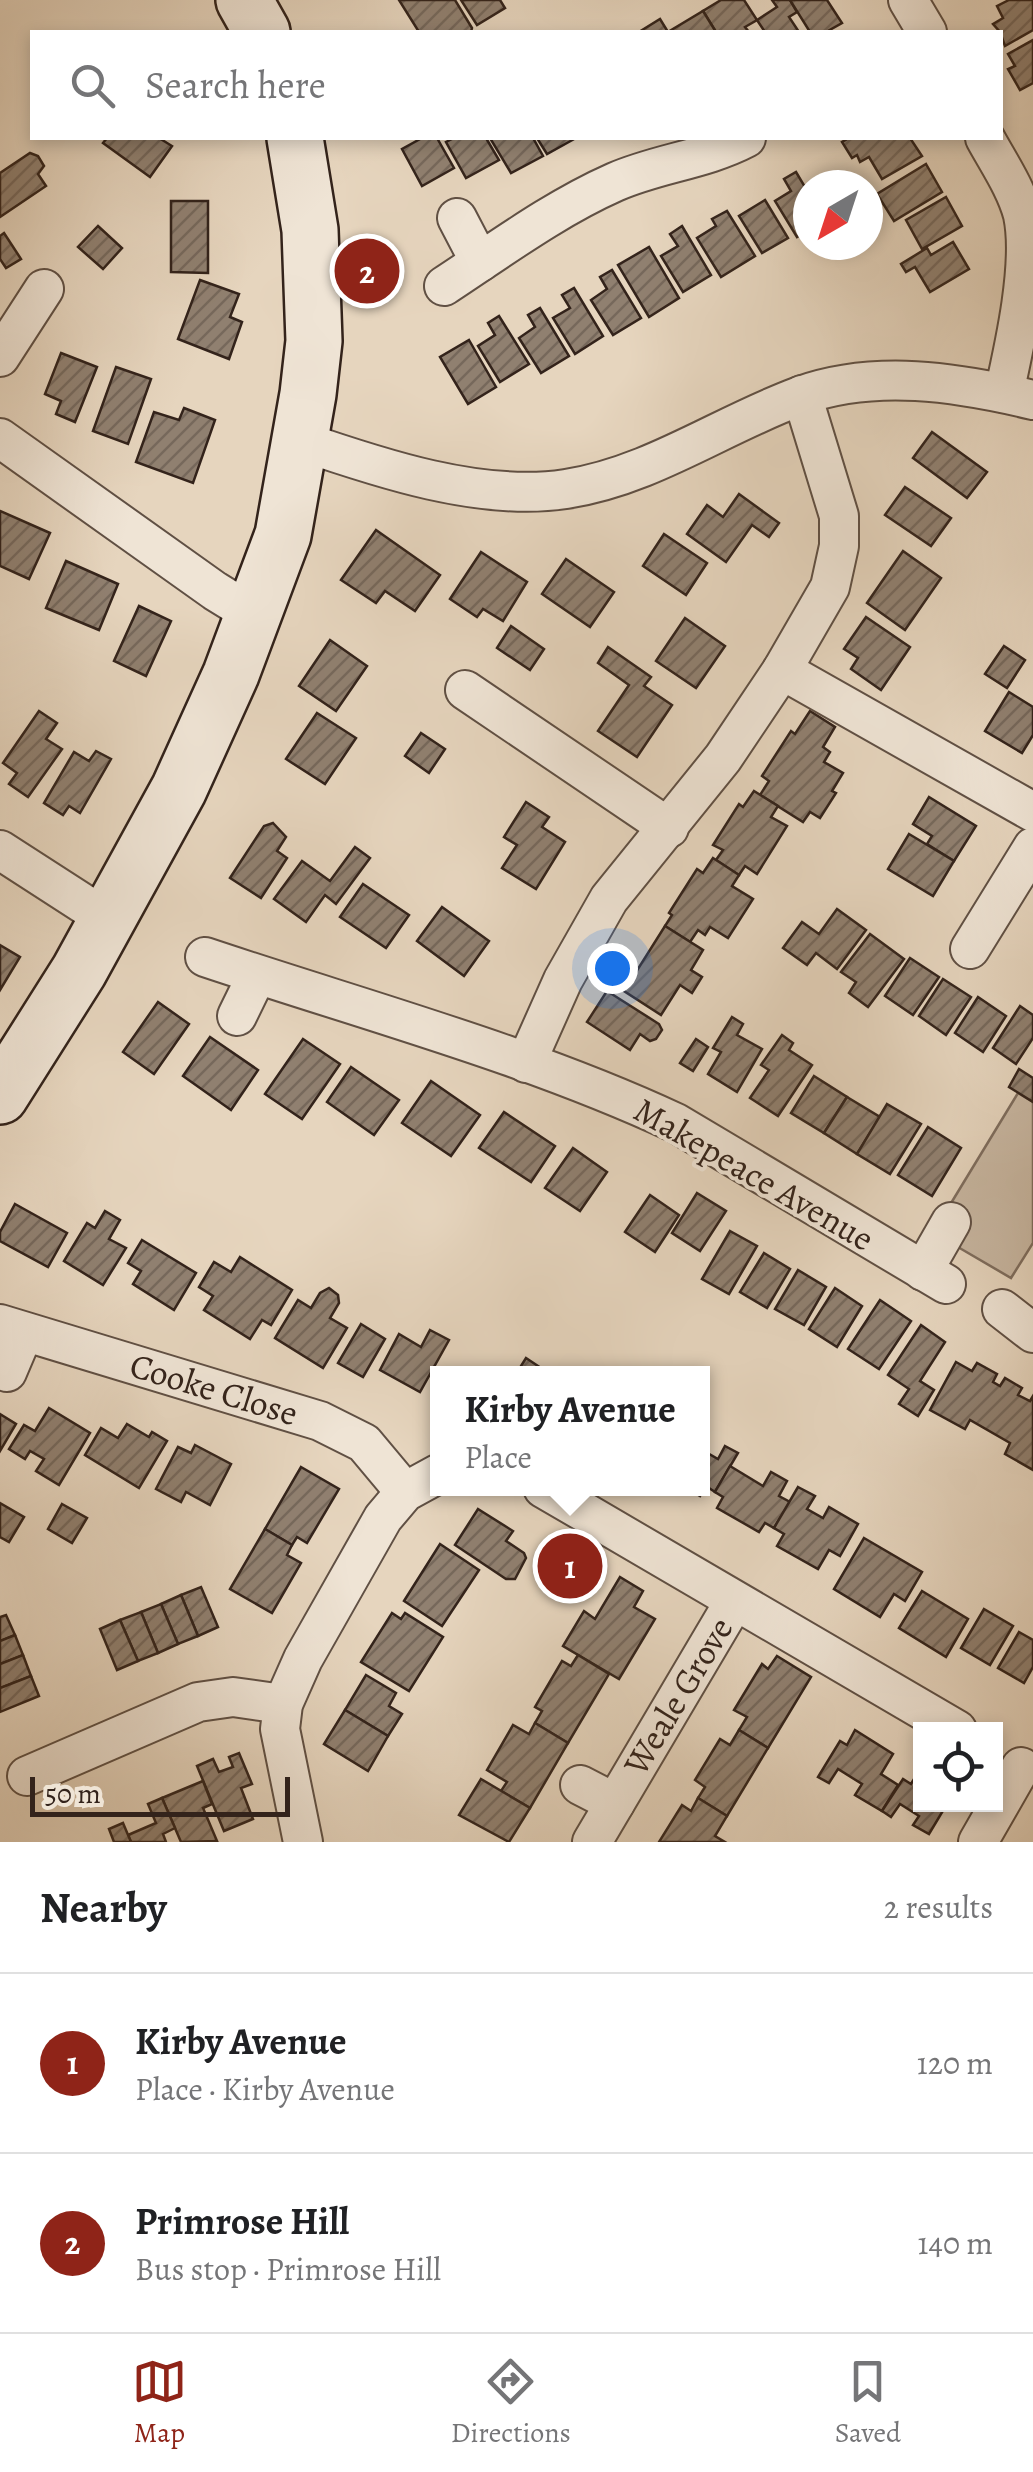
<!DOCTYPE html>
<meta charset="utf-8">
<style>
body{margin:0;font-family:Alegreya,serif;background:#f2f2f2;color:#202124}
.controls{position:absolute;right:30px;bottom:30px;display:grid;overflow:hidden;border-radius:0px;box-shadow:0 5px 15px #0003}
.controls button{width:90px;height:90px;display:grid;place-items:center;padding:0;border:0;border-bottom:2px solid #e0e0e0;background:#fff;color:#202124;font:50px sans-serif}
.compass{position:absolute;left:793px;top:170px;width:90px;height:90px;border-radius:50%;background:#fff;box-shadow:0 5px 15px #0003;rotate:219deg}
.scale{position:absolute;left:30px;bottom:25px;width:260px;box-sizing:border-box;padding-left:10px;border:5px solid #33231b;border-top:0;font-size:28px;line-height:35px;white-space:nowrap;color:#33231b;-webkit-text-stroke:8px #efe4d5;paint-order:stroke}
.you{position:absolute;left:612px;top:968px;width:35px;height:35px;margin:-25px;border:8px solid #fff;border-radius:50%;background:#1a73e8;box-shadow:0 0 0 15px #1a73e833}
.badge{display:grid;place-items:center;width:65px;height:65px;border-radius:50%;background:#8f2418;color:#fff;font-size:32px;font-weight:700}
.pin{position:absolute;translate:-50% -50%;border:5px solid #fff;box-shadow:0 2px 10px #0006}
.popup{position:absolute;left:430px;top:1366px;width:280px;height:130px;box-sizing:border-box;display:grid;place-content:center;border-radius:0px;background:#fff;filter:drop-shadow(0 2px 8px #0005);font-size:32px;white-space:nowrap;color:#757577}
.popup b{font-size:38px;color:#202124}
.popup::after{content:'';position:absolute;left:50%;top:100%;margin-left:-20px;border:20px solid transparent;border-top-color:#fff}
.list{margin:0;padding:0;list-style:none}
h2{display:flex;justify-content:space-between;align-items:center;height:130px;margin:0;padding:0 40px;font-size:42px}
h2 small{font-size:32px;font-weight:400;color:#757577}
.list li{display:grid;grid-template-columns:65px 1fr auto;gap:30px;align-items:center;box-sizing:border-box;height:180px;padding:0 40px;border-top:2px solid #e0e0e0}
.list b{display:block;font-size:38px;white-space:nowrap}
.list p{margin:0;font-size:32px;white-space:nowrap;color:#757577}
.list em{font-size:32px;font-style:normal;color:#757577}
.icon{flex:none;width:55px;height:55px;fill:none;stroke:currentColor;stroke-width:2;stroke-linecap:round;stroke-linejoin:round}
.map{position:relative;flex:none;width:1033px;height:1842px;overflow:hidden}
.search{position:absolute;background:#fff;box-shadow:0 5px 15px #0003;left:30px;right:30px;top:30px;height:110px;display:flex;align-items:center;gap:25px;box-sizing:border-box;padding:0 35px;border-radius:0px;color:#757577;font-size:38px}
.sheet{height:490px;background:#fff}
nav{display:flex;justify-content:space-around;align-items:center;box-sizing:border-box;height:140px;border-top:2px solid #e0e0e0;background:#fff;font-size:28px;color:#757577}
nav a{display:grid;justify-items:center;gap:5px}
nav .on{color:#8f2418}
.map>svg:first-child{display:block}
.grass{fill:#c8b7a2;stroke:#7e6d5e;stroke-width:2.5}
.building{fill:url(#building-hatch);stroke:#33231b;stroke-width:2.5}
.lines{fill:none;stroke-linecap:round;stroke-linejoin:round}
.street-casing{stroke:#605044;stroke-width:42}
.secondary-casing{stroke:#33231b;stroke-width:60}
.street{stroke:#efe4d5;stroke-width:38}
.secondary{stroke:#efe4d5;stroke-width:55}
.labels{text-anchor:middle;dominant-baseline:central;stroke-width:8;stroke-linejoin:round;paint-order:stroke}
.street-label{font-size:35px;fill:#33231b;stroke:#efe4d5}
</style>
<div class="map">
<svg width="1033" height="1842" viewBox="0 0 1033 1842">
<defs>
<pattern id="building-hatch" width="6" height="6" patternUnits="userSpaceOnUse" patternTransform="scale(2.5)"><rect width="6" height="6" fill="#908070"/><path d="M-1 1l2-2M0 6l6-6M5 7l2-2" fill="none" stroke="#76685b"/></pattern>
</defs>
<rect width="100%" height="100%" fill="#e6d5be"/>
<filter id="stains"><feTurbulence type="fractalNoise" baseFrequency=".002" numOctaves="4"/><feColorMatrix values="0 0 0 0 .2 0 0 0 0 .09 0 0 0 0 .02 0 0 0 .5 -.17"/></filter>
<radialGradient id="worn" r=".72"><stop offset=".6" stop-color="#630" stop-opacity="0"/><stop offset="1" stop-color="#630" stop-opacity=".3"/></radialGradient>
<path class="grass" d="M1018,1093L1033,1102V1243L1011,1278L951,1243L942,1218Z"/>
<g class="building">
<path d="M399,0H455L472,28L471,32H419Z"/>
<path d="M461,0H500L505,8L477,25Z"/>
<path d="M721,0H744L757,20L745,27L749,32H716L703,11Z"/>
<path d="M772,0H790L797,12L789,17L799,32H765L757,20L777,7Z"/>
<path d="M790,0H827L842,23L826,32H810Z"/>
<path d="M1009,0H1033V30L1005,46L1000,32L993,24L1003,18L997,6Z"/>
<path d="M703,11L716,32H668Z"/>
<path d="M660,19L668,32H639Z"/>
<path d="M1033,40V83L1020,90L1008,69L1015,66L1008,54Z"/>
<path d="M107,138H159L172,146L150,177L103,143Z"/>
<path d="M422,138H437L454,168L422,186L402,149Z"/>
<path d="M454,138H486L499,160L466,178L446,142Z"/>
<path d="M490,138H533L543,156L511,173Z"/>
<path d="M537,138H576L547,154Z"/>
<path d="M849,138H910L922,156L882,179L869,157L860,162L857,155L852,158L842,142Z"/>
<path d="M30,153L38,156L44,166L38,174L46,186L0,217V173Z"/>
<path d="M926,164L942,192L894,221L877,194Z"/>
<path d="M796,172L808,192V231L797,237L775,201L791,191L784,179Z"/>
<path d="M946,197L962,226L922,249L906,220Z"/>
<path d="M765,200L788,238L762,253L739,216Z"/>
<path d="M171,201H208V273L171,272Z"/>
<path d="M727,211L755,256L721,277L697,238L716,226L712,219Z"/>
<path d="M98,226L122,248L103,269L78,247Z"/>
<path d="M682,226L711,275L683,292L661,256L678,246L670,234Z"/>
<path d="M4,233L21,259L6,268L0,259V236Z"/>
<path d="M953,242L969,269L930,292L915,267L906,272L901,264L927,248L931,255Z"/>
<path d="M649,247L679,298L649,317L618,265Z"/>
<path d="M612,270L641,318L613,335L591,300L607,289L600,277Z"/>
<path d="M200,280L239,294L230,317L242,322L229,359L178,339Z"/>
<path d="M574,288L603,336L575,354L553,318L570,308L562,295Z"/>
<path d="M540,308L569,356L541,373L519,338L535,327L528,315Z"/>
<path d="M499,316L529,364L500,382L478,346L495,335L488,323Z"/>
<path d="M469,340L496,387L468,404L440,357Z"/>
<path d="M61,353L97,367L75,422L56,414L61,401L45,394Z"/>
<path d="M116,367L151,379L128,444L93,431Z"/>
<path d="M184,408L215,420L193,483L136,462L154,412L179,420Z"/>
<path d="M932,432L987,472L967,498L913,458Z"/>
<path d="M905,487L951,518L931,546L885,515Z"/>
<path d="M739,494L779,523L769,537L752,525L726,562L687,534L707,505L723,517Z"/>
<path d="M0,511L50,533L29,579L0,566Z"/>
<path d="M376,530L440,575L415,611L385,591L376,603L341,580Z"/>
<path d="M664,534L707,563L686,595L643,566Z"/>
<path d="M903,551L941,578L905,630L867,603Z"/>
<path d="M481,552L527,582L503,621L483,609L477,617L450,599Z"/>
<path d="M566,559L614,592L590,627L542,594Z"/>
<path d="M66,561L118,584L99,630L46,608Z"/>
<path d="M139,606L171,621L146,676L114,661Z"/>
<path d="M866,617L910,647L881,690L851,669L858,658L844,649Z"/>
<path d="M685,618L725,646L696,688L656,661Z"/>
<path d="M511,626L544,649L530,670L497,648Z"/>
<path d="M330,640L367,666L336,711L299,686Z"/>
<path d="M1004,646L1025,660L1007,688L985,674Z"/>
<path d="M608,647L651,677L644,686L672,705L637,757L598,731L629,685L598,663Z"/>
<path d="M1009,692L1033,707V735L1022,753L985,731Z"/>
<path d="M39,711L57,723L46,739L62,749L28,797L9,784L17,773L3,763Z"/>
<path d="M810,711L835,727L823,747L830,752L824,762L843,773L832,791L836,793L820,818L810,812L803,822L760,795L769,781L762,776L791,731L795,734Z"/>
<path d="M317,713L356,738L325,784L286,759Z"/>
<path d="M421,733L445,749L429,773L405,756Z"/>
<path d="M96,751L111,759L80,813L69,806L63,815L44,803L74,752L89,761Z"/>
<path d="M754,791L778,806L771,817L787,826L757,874L745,866L739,875L716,860L723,850L713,845L739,804L743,807Z"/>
<path d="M929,797L976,826L954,861L927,844L932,836L913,824Z"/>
<path d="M526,802L549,817L542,827L565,842L536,889L502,868L517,845L504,837Z"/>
<path d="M273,823L286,837L277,851L287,858L261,898L230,878L264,826Z"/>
<path d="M909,834L954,861L933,896L888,869Z"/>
<path d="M355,847L370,858L336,904L325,895L306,922L274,899L302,861L330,881Z"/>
<path d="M713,858L739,875L732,886L753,899L728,938L710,927L705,935L698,930L690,942L665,926L672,915L669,913L697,869L703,873Z"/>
<path d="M363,884L409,915L386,948L340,917Z"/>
<path d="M442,907L489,941L464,976L417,941Z"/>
<path d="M837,909L866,930L837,969L816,953L807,965L783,948L802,922L819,934Z"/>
<path d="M665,926L703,950L691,970L702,977L692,993L680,985L661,1015L624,991Z"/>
<path d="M870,934L904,959L868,1007L849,993L856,982L841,972Z"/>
<path d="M0,945L20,957L0,990Z"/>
<path d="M910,958L939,977L913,1015L885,996Z"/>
<path d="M943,979L971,997L946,1035L919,1016Z"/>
<path d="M607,991L659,1024L662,1030L656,1039L650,1041L640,1034L630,1050L587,1022Z"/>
<path d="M978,997L1006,1016L983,1052L955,1033Z"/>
<path d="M158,1002L189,1024L154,1074L123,1052Z"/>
<path d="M1020,1006L1033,1015V1038L1016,1064L993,1048Z"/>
<path d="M732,1017L743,1024L737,1035L762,1049L737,1092L708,1074L721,1052L713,1048Z"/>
<path d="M782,1035L793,1043L789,1050L812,1065L778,1116L750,1098L769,1070L761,1065Z"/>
<path d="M210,1037L258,1070L231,1110L183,1076Z"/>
<path d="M303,1039L340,1064L302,1119L265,1094Z"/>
<path d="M696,1039L708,1047L693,1071L680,1063Z"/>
<path d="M351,1067L399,1100L374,1135L327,1102Z"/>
<path d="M1019,1069L1033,1078V1102L1009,1087Z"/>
<path d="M814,1076L847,1097L824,1133L791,1113Z"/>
<path d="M431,1081L480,1115L451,1156L402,1123Z"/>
<path d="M847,1097L880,1117L857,1154L824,1133Z"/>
<path d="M887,1104L921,1124L890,1174L857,1154Z"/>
<path d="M504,1112L555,1146L531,1182L479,1148Z"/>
<path d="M928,1127L961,1148L932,1196L898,1175Z"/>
<path d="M573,1148L607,1172L580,1211L545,1188Z"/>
<path d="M697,1193L726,1211L700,1251L672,1233Z"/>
<path d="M650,1195L679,1215L655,1252L625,1232Z"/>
<path d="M15,1204L67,1233L48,1267L0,1241V1232Z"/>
<path d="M105,1211L120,1220L109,1239L126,1248L103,1285L64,1261L87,1223L95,1228Z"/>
<path d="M730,1231L757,1246L729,1294L702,1279Z"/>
<path d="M142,1240L196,1273L174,1310L133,1284L141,1271L128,1263Z"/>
<path d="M764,1253L790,1269L767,1308L740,1292Z"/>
<path d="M240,1257L292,1290L271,1325L262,1320L250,1339L204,1310L213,1296L199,1287L214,1262L231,1272Z"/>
<path d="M798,1270L826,1287L804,1325L775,1309Z"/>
<path d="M329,1288L338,1295L339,1303L330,1318L347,1328L323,1368L275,1338L298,1300L311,1308L320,1293Z"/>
<path d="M835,1288L862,1306L837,1347L809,1329Z"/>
<path d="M880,1300L911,1321L879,1369L848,1349Z"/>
<path d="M361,1324L385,1339L363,1377L338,1363Z"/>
<path d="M921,1325L945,1342L920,1381L934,1390L918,1416L899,1404L909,1389L888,1375Z"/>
<path d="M430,1330L449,1340L420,1392L380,1370L399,1334L421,1347Z"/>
<path d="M526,1358L550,1374H516Z"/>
<path d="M956,1362L972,1371L977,1363L997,1374L993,1382L1000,1386L1005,1378L1022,1388L1018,1395L1030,1401L1033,1396V1470L1005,1454L1010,1443L970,1420L965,1429L930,1410Z"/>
<path d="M49,1408L90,1433L59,1485L36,1471L44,1459L30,1451L25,1459L9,1449L24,1425L35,1431Z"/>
<path d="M0,1414L16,1424L0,1451Z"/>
<path d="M127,1424L149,1437L152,1432L167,1441L139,1488L85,1455L101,1428L118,1438Z"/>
<path d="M195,1445L231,1464L210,1505L186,1492L181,1502L156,1489L178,1447L191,1453Z"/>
<path d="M725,1446L738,1453L715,1492L706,1486L700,1496L687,1488H702V1450L718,1459Z"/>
<path d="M730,1466L763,1486L771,1472L787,1481L779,1496L790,1502L774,1528L765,1523L759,1532L717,1508L723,1497L715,1492Z"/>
<path d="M301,1467L339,1489L307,1543L297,1537L292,1545L265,1529Z"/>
<path d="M798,1487L815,1496L807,1509L823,1518L829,1507L858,1524L840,1556L829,1550L818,1569L777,1546L784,1534L774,1528Z"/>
<path d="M0,1503L24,1517L9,1542L0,1537Z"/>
<path d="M62,1504L87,1518L72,1543L48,1529Z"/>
<path d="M478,1509L513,1531L506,1541L524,1553L526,1558L515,1579H506L455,1545Z"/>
<path d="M265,1529L292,1545L287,1555L301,1563L272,1613L230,1589Z"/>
<path d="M864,1538L922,1572L905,1601L894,1594L880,1617L834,1589Z"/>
<path d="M440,1544L479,1570L442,1626L404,1601Z"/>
<path d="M567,1557L579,1564L574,1574L561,1568Z"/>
<path d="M620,1577L643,1591L634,1607L655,1619L619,1679L563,1646L584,1611L595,1619Z"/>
<path d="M201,1587L218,1627L198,1636L181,1595Z"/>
<path d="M922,1591L968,1619L946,1657L899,1628Z"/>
<path d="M181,1595L198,1636L178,1644L161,1604Z"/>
<path d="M161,1604L178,1644L158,1653L141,1612Z"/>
<path d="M984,1609L1013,1626L990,1665L961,1648Z"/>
<path d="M141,1612L158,1653L138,1661L120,1620Z"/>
<path d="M392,1613L401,1619L405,1613L443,1637L409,1691L361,1662Z"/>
<path d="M6,1615L15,1635L0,1641V1617Z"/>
<path d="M120,1620L138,1661L117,1670L100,1629Z"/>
<path d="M1019,1632L1033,1640V1667L1024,1683L998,1668Z"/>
<path d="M15,1635L23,1655L0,1664V1641Z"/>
<path d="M23,1655L31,1676L0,1688V1664Z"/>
<path d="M578,1655L609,1674L568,1743L535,1723L542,1711L535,1707L562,1661L571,1666Z"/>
<path d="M777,1656L811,1677L768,1748L739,1730L747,1717L734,1710L762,1664L768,1669Z"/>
<path d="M366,1675L396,1693L389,1706L402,1714L388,1736L345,1710Z"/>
<path d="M31,1676L39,1696L0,1712V1688Z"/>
<path d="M345,1710L388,1736L368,1771L324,1744Z"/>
<path d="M535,1723L568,1743L530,1808L501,1791L507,1782L487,1770L513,1725L529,1734Z"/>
<path d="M739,1730L768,1748L727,1816L698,1798L705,1787L695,1780L720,1739L730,1745Z"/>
<path d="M855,1730L893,1754L881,1774L898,1785L882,1811L855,1795L862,1784L838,1769L829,1783L818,1777L840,1741L847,1745Z"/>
<path d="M239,1753L252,1784L241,1788L253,1819L224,1831L197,1766L213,1759L219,1772L233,1767L229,1757Z"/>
<path d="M920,1769V1804H947L929,1834L913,1825L919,1816L900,1804L891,1817L882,1811L903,1779L911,1784Z"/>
<path d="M481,1779L530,1808L509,1842L459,1815Z"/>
<path d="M203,1781L212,1804L203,1808L217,1841L181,1842L162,1798Z"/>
<path d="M162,1798L175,1828L163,1834L166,1842H131L128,1835L156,1823L148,1804Z"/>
<path d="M698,1798L727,1816L715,1836L725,1842H659L682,1805L691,1811Z"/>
<path d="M123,1823L131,1842H114L109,1829Z"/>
</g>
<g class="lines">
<g class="street-casing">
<g id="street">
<path d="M908,0L927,32"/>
<path d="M985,138C998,162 1016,188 1023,215C1033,263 1015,344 1004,393"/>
<path d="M457,218L480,262"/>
<path d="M444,286C499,250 554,209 615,182C658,163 704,160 746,138"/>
<path d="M0,357L44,289"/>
<path d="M0,438L215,591L254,615"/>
<path d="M298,440C379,468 481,502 566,489C651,476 721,425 800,396C875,369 957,382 1033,400"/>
<path d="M782,670L1033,812"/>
<path d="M465,690L669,828"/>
<path d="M0,850L107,919"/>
<path d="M970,949L1033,847"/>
<path d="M205,957C360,1009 528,1054 676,1123L946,1284"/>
<path d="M237,1016L257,975"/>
<path d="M526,1063L563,980L609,899L723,758L782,670L830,587L839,546V516L802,395"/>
<path d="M923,1271L951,1222"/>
<path d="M1002,1309L1033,1333"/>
<path d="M0,1324L320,1421L364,1443L405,1492"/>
<path d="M7,1372L24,1332"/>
<path d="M543,1488L957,1730"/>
<path d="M27,1776L198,1702L233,1697L283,1704"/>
<path d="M580,1785L615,1803"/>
<path d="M303,1842L280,1729L283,1704L303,1659L383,1518L405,1492L438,1474"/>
<path d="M592,1842L734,1602"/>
<path d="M978,1842L1021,1767"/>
</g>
</g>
<g class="secondary-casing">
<g id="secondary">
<path d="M244,0L262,32"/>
<path d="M0,1096L79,971L179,789L231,674L283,535L308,394L314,341L310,230L295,138"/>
</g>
</g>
<use href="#street" class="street"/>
<use href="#secondary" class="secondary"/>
</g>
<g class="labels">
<g class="street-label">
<text transform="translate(754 1174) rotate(30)">Makepeace Avenue</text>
<text transform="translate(214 1389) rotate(17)">Cooke Close</text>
<text transform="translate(678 1696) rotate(-59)">Weale Grove</text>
</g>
</g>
<rect width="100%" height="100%" filter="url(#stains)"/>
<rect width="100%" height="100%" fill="url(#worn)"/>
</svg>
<div class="controls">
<button><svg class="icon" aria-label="locate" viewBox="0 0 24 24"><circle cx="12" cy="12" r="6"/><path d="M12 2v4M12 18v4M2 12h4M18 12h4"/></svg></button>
</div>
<svg class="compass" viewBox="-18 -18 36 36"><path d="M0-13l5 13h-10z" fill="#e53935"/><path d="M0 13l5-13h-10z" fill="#757577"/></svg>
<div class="scale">50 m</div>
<div class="you"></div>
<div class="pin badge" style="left:570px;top:1566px">1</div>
<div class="popup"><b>Kirby Avenue</b>Place</div>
<div class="pin badge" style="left:367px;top:271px">2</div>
<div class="search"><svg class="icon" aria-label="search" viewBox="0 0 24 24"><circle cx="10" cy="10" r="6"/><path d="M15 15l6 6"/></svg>Search here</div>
</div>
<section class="sheet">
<h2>Nearby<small>2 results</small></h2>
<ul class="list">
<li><span class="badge">1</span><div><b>Kirby Avenue</b><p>Place · Kirby Avenue</p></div><em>120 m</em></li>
<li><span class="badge">2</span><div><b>Primrose Hill</b><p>Bus stop · Primrose Hill</p></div><em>140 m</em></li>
</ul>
</section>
<nav>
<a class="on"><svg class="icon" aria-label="map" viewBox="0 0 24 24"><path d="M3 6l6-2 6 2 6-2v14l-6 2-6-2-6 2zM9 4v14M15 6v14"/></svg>Map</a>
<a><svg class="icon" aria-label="directions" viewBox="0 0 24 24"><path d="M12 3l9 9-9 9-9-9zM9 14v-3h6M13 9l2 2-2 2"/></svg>Directions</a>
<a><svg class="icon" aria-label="saved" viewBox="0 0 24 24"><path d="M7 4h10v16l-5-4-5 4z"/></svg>Saved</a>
</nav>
